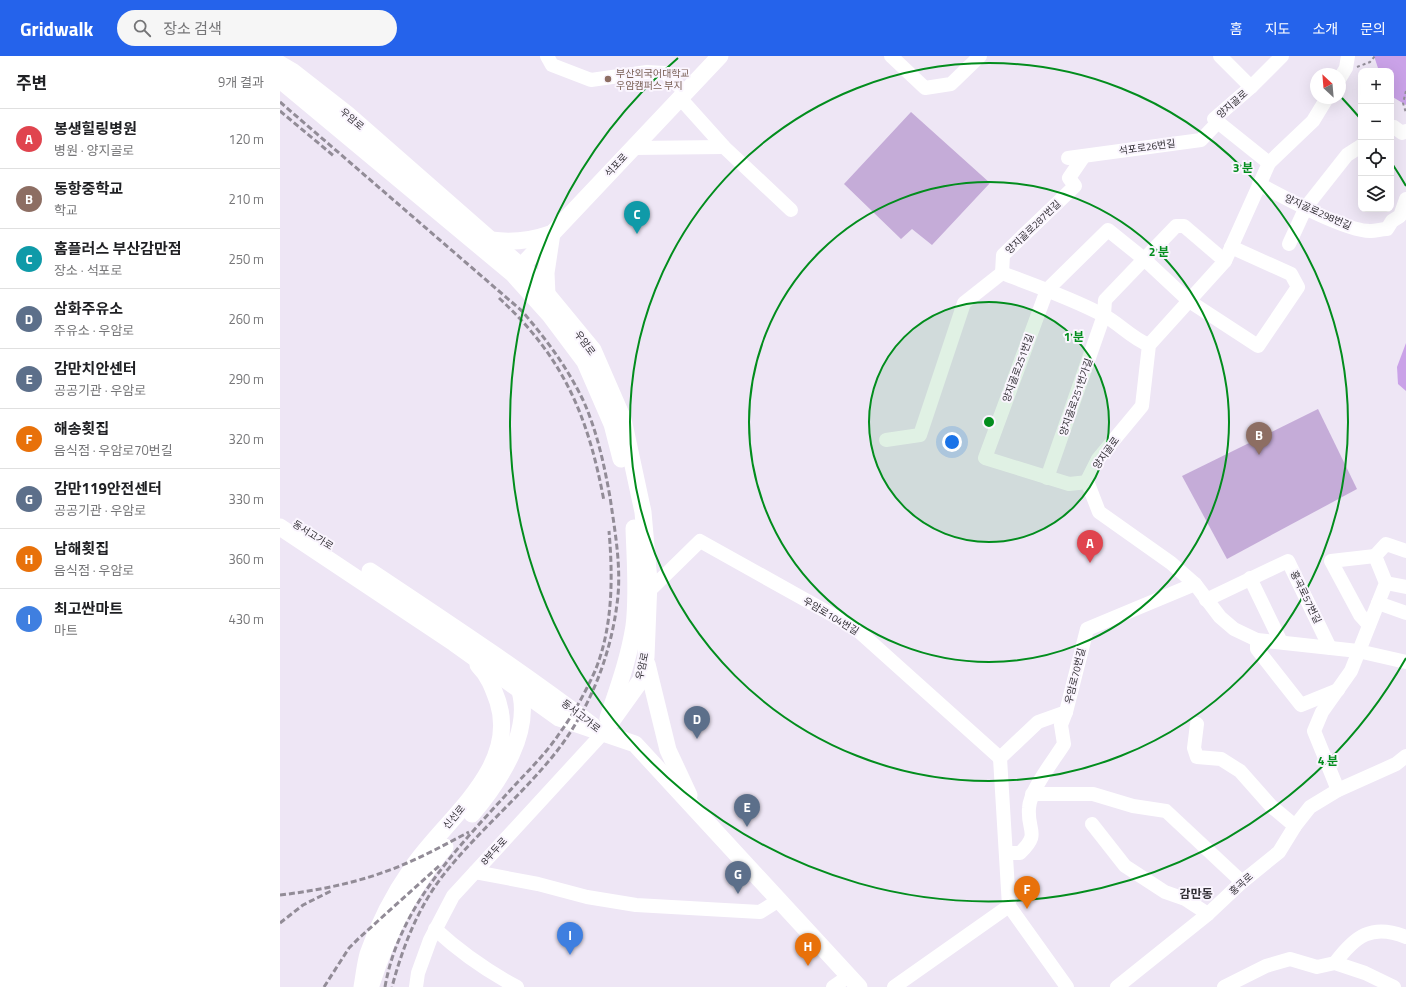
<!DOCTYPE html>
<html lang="ko">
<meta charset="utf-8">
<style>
body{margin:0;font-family:"Titillium Web","Noto Sans KR",sans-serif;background:#f6f6f6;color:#202124}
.controls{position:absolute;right:12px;top:12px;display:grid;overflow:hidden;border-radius:8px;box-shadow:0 4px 16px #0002}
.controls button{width:36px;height:36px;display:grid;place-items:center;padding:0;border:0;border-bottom:1px solid #e0e0e0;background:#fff;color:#202124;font:20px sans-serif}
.compass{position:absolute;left:1030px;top:12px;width:36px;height:36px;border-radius:50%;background:#fff;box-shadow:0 4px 16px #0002;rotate:334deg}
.you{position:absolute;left:672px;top:386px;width:14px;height:14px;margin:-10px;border:3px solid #fff;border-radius:50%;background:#1a73e8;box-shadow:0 0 0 6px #1a73e833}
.badge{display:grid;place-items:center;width:26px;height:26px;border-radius:50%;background:#2563eb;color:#fff;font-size:13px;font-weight:700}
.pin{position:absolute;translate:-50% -33px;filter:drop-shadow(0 1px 2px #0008)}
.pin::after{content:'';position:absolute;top:21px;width:14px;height:12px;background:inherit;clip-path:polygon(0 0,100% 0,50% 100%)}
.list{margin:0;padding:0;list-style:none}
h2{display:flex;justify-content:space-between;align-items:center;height:52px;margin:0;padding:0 16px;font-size:17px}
h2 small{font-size:13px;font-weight:400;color:#757577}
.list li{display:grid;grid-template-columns:26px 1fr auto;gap:12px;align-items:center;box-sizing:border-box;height:60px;padding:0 16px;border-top:1px solid #e0e0e0}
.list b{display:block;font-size:15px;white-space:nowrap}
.list p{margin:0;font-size:13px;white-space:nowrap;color:#757577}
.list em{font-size:13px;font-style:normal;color:#757577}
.icon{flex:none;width:22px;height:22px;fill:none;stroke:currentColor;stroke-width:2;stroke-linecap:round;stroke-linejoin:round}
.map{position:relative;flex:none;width:1126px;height:931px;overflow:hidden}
header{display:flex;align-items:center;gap:24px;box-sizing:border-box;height:56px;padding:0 20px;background:#2563eb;color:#fff}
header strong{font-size:19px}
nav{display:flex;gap:22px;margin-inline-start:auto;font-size:14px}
.search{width:280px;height:36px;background:#f6f6f6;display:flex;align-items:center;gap:10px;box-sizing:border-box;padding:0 14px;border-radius:22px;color:#757577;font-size:15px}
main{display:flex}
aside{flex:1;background:#fff}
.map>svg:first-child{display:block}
.green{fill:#c5acd8}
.forest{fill:#caa2e8}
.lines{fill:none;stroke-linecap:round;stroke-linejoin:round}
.path{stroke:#938e99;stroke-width:2;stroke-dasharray:3 3;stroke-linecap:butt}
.minor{stroke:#fff;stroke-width:14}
.major{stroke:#fff;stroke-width:17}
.rail{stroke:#928c97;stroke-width:3;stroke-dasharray:6 3;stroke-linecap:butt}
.ring{fill:none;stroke:#028d1d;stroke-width:2}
.education-dot{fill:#8d6e63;stroke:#faf5fe;stroke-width:1.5}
.labels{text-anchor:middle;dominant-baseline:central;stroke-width:4;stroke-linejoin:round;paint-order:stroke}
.education-label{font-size:10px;fill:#785e54;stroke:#faf5fe;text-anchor:start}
.street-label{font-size:10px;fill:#343137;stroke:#faf5fe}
.quarter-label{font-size:12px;font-weight:bold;fill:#343137;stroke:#faf5fe}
.centre{fill:#028d1d;stroke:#faf5fe;stroke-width:2}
.ring-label{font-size:12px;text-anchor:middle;font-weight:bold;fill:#028d1d;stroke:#faf5fe;stroke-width:4;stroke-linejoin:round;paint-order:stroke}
</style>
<header>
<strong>Gridwalk</strong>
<div class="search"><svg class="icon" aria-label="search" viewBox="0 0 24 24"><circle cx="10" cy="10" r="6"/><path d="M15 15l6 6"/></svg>장소 검색</div>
<nav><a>홈</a><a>지도</a><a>소개</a><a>문의</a></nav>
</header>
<main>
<aside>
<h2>주변<small>9개 결과</small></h2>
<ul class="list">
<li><span class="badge" style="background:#e0444e">A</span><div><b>봉생힐링병원</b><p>병원 · 양지골로</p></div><em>120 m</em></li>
<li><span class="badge" style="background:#8d6e63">B</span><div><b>동항중학교</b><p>학교</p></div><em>210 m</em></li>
<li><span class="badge" style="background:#0f9aa8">C</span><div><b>홈플러스 부산감만점</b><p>장소 · 석포로</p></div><em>250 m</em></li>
<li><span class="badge" style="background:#5c6f8a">D</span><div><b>삼화주유소</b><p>주유소 · 우암로</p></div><em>260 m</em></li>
<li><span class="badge" style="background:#5c6f8a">E</span><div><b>감만치안센터</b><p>공공기관 · 우암로</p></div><em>290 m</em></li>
<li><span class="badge" style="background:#e8710a">F</span><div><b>해송횟집</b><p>음식점 · 우암로70번길</p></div><em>320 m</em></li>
<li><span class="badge" style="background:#5c6f8a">G</span><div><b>감만119안전센터</b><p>공공기관 · 우암로</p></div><em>330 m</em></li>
<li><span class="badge" style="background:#e8710a">H</span><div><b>남해횟집</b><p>음식점 · 우암로</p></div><em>360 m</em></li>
<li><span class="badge" style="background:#3f7fe0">I</span><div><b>최고싼마트</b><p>마트</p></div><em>430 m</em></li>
</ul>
</aside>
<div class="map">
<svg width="1126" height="931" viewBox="0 0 1126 931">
<rect width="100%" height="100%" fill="#eee6f5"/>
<g class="green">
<path d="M631,56L710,127L652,189L632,173L621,183L564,128Z"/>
<path d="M1038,353L1077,433L947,503L902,420Z"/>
</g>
<g class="forest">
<path d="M1094,0H1126V49L1111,40V15H1099Z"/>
<path d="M1126,287V335L1118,328L1117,311Z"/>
</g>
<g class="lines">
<g class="path">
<path d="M1077,11L1090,6L1095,0"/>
<path d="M1126,35L1123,47L1126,57"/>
</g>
<g class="minor">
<path d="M267,0L272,9L311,24L367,16L385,17L405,36"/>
<path d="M611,0L645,32L671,28L700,0"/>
<path d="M940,0L971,31"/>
<path d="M1002,0L971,31L934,63L989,107L945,205L869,289L862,350L818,403L807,425L819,456L891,507L915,528L940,561L954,573L977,584L1078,595L1126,606"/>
<path d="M1060,22L1066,12L1068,0"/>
<path d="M400,42L444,91L511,154"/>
<path d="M1111,72L1114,71L1122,77L1126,75"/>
<path d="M352,92L444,91"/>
<path d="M788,102L921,84L938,66"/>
<path d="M989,107L1033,65L1047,42"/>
<path d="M979,128C1003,141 1067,176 1091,175C1096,175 1101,173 1107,173L1112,165L1120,160L1126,143"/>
<path d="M1009,188L1026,151L1067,99L1081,90"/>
<path d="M722,217C756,230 791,242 823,259C839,267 851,282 869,289"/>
<path d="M722,217L723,199L795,130L789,122L804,100"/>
<path d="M606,384L640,379L684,247L722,217"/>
<path d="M767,422L824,259L825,244L896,170H904L945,205"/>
<path d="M808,426L789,428L705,402L767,234L828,174L864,203L909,245L978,290L1018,231L1011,218L951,191"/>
<path d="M970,522L1001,586"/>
<path d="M1106,527L1126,531"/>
<path d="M370,534L420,485L574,571L720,702"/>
<path d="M926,544L1008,505L1050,592"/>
<path d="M1098,547L1126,557"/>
<path d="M1089,569L1080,559L1051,505L1095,500"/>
<path d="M977,584V593L1021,649L1058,634"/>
<path d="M917,668L914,692L917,701L941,703L960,715L991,750L1015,770"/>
<path d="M1058,734L1034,675L1042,656L1071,615L1106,527L1095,500L1106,488L1126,495"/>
<path d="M752,738H813L853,750L886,755L962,826"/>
<path d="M812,768L845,810L885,836L905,843L928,858"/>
<path d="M726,797H740C761,777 747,776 749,752C750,734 774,704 784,688L781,669L786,656"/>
<path d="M195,816L258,828L307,841L356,849L480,856L499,844"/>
<path d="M729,850L787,931"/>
<path d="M155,873C180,896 207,915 237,931"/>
<path d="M1055,907C1075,880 1092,867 1126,881"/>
<path d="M136,931L138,917L150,884L173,840L323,677"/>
<path d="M553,931L569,920"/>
<path d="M614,931L729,850L720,702L758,666L786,656L807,573L915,528"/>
<path d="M837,931L928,858L962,826L999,796L1015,770L1030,751L1058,734L1116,708L1126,700"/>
<path d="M944,931L986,910L1010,903L1037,911L1055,907L1085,917L1114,931"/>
</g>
<g class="major">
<path d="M0,8L12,15L67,58L252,220L313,294L343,363L363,456L369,525L366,601L361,624L323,677"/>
<path d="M0,24L233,218L269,258L305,306L332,368L341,403"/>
<path d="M211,184C232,187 250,185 270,178"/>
<path d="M234,218L440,0"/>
<path d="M267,239L266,217L272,177"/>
<path d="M0,471L174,587L279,662L355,688L579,931"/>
<path d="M90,515C165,565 241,615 313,670"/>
<path d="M367,608L388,694L409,739"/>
<path d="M328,662C338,632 349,602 354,570C358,538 355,504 354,472"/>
<path d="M192,758C219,726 255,673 238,629"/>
<path d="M91,929C107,879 131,831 165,791"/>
<path d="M82,931C84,920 85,909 88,898C98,869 114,838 132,812C165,763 239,713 218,646C213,632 209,620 198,609"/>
</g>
<g class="rail">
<path d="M0,46L242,255C266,283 287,311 303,344C317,375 324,408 330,441C335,476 342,513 337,548C330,603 308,657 273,700C238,743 195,778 161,822C137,854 122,893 112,931"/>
<path d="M0,55L55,101"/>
<path d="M219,242C284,302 308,360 324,445"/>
<path d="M0,839C43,834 86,825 127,807C148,798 168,787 189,776"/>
<path d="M0,867L23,849L51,835"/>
<path d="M44,931L69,892L79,882L159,810"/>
<path d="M105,931C119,849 182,787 236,728C251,712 267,696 279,678C293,659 305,637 315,615C333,571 333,521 329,475"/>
</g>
</g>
<circle cx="709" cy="366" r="120" fill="#028d1d" fill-opacity=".12"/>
<g class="ring">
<circle cx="709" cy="366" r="120"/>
<circle cx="709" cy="366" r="240"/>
<circle cx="709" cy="366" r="359"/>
<path d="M1126 602A479 479 0 1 1 398 2M1062 42A479 479 0 0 1 1079 61M1113 109A479 479 0 0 1 1126 130"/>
</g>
<circle class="education-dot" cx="328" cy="23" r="4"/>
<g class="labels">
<g class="education-label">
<text x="336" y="17">부산외국어대학교<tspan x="336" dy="12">우암캠퍼스 부지</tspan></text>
</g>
<g class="street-label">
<text transform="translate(952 48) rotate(-41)">양지골로</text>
<text transform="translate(72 63) rotate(40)">우암로</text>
<text transform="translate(867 91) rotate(-8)">석포로26번길</text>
<text transform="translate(336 109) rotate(-47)">석포로</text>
<text transform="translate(1038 156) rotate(24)">양지골로298번길</text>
<text transform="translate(753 171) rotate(-44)">양지골로287번길</text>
<text transform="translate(305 287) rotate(54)">우암로</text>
<text transform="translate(738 312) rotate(-70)">양지골로251번길</text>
<text transform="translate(796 341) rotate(-71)">양지골로251번가길</text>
<text transform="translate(826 397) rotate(-54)">양지골로</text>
<text transform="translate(33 479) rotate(32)">동서고가로</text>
<text transform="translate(1026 541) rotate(64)">홍곡로57번길</text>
<text transform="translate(551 560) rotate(31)">우암로104번길</text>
<text transform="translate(362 610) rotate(-78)">우암로</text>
<text transform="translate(795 620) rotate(-76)">우암로70번길</text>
<text transform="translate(301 660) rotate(38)">동서고가로</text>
<text transform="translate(174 761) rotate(-50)">신선로</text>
<text transform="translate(214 795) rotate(-47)">8부두로</text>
<text transform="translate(961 828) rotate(-41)">홍곡로</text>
</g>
<g class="quarter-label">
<text x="916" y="837">감만동</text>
</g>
</g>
<circle cx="709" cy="366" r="6" class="centre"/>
<g class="ring-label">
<text x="963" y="116">3 분</text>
<text x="879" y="200">2 분</text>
<text x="794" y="285">1 분</text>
<text x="1048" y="709">4 분</text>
</g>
</svg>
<div class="controls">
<button>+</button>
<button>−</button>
<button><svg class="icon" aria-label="locate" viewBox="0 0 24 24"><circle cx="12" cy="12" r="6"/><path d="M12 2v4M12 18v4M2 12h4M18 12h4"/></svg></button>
<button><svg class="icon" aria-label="layers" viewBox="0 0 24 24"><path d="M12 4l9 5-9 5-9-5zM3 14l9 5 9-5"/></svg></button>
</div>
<svg class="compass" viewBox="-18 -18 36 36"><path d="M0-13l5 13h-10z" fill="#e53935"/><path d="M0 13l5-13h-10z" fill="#757577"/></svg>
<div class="you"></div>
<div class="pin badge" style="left:810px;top:507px;background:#e0444e">A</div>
<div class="pin badge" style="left:979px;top:399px;background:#8d6e63">B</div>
<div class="pin badge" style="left:357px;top:178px;background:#0f9aa8">C</div>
<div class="pin badge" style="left:417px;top:683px;background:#5c6f8a">D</div>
<div class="pin badge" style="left:467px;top:771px;background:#5c6f8a">E</div>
<div class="pin badge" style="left:747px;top:853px;background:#e8710a">F</div>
<div class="pin badge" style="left:458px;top:838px;background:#5c6f8a">G</div>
<div class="pin badge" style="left:528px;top:910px;background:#e8710a">H</div>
<div class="pin badge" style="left:290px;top:899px;background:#3f7fe0">I</div>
</div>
</main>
